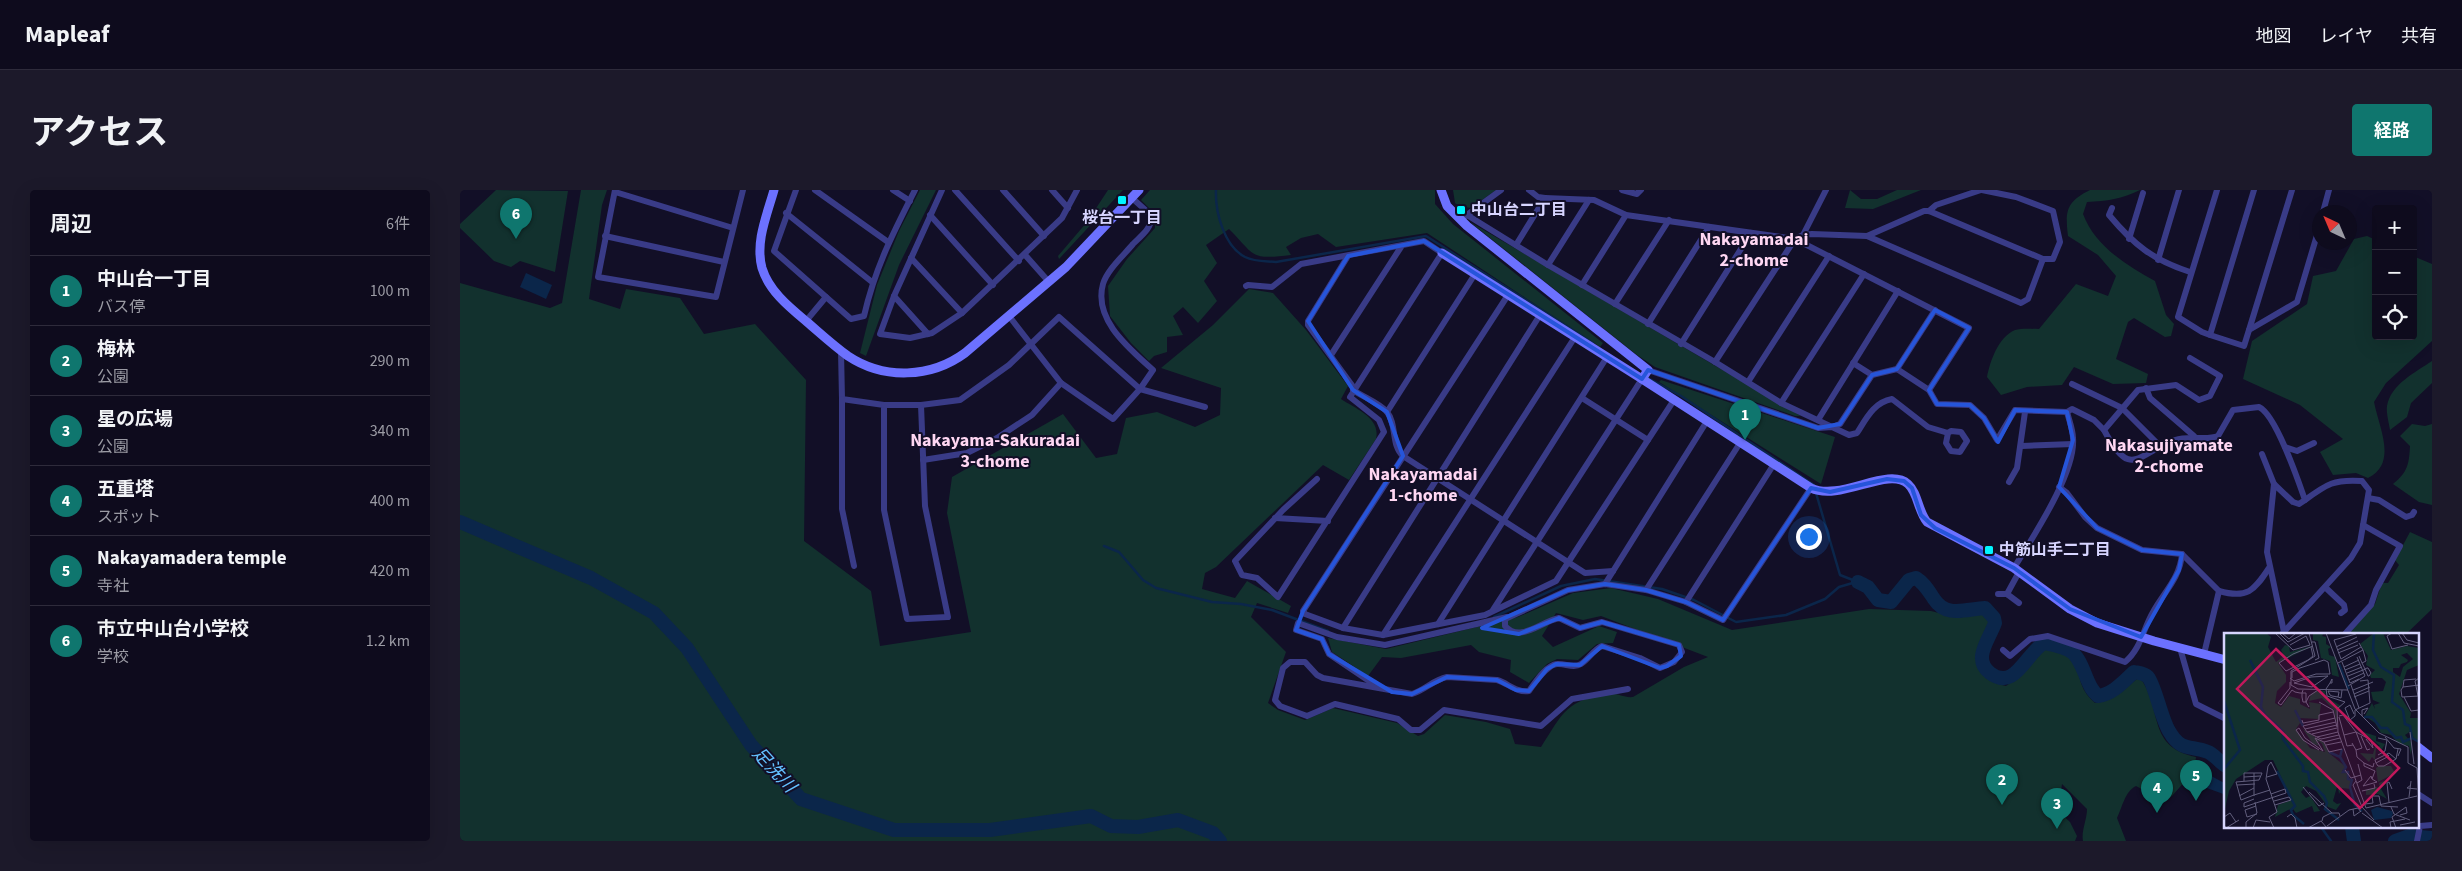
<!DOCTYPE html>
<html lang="ja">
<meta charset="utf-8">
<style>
body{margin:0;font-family:"Source Sans 3","Noto Sans JP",sans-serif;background:#1c192a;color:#f1f3f6}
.controls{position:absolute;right:15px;top:15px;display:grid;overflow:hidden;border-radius:5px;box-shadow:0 5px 20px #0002}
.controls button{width:45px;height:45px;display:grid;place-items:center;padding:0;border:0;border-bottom:1px solid #2e2b3b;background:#0e0b1d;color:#f1f3f6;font:25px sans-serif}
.compass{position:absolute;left:1852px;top:15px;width:45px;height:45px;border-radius:50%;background:#0e0b1d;box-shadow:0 5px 20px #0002;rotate:316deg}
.you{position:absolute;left:1348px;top:346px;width:18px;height:18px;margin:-12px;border:4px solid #fff;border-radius:50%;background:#1a73e8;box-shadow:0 0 0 8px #1a73e833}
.badge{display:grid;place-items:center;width:32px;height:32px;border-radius:50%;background:#0f766e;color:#fff;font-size:16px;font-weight:700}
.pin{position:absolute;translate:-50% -41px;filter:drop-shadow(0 1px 2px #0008)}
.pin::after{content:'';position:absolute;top:26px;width:18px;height:15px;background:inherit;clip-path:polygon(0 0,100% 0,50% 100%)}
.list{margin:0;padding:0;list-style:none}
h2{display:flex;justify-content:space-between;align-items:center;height:65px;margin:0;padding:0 20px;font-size:21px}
h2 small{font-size:16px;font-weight:400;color:#9b9ba4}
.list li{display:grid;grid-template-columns:32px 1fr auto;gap:15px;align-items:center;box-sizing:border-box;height:70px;padding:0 20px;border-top:1px solid #2e2b3b}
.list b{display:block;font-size:19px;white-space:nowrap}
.list p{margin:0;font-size:16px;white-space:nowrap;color:#9b9ba4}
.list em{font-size:16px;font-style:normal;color:#9b9ba4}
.icon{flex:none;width:28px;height:28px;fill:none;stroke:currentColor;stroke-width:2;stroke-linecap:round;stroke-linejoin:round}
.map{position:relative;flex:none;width:1972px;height:651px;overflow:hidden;border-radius:5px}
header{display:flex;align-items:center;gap:30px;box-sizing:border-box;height:70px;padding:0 25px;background:#0e0b1d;border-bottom:1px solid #2e2b3b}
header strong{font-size:24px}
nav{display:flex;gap:28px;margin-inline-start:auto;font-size:18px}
.intro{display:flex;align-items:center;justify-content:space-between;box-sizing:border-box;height:120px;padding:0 30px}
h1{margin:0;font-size:35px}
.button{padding:12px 22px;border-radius:5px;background:#0f766e;color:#fff;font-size:18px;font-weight:700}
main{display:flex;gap:30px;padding:0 30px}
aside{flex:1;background:#0e0b1d;border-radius:5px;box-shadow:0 5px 20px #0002}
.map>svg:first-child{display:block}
.green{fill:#12312e}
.water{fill:#0b264a}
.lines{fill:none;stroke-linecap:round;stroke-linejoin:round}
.stream{stroke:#0b264a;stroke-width:2.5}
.river{stroke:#0b264a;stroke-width:14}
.street{stroke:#393b87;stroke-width:6}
.secondary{stroke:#6c71ff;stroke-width:9}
.marked{fill:none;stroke:#2655da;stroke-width:4;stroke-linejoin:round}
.poi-dot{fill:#01f5ff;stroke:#120f27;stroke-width:2}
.labels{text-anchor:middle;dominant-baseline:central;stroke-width:4;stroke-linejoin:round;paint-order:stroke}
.poi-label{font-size:16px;font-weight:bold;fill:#d7d5ff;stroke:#120f27;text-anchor:start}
.neighbourhood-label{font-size:18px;font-weight:bold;fill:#ffd7f3;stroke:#120f27}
.water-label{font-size:18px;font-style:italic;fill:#63c0ff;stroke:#120f27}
.inset-river{fill:none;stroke:#0b264a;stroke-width:2.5}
.inset-road{fill:none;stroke:#615e7d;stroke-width:1}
.view{fill:#c2185b;fill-opacity:0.15;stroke:#c2185b;stroke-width:2.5}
.inset-edge{fill:none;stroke:#d7d5ff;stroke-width:2.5}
</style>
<header>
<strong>Mapleaf</strong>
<nav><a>地図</a><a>レイヤ</a><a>共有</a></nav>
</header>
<div class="intro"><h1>アクセス</h1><a class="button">経路</a></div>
<main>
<aside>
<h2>周辺<small>6件</small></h2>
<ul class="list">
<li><span class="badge">1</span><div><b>中山台一丁目</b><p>バス停</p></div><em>100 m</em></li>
<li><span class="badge">2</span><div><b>梅林</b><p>公園</p></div><em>290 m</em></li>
<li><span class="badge">3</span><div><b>星の広場</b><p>公園</p></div><em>340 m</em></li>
<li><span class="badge">4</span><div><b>五重塔</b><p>スポット</p></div><em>400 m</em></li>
<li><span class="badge">5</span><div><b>Nakayamadera temple</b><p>寺社</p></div><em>420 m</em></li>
<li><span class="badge">6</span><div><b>市立中山台小学校</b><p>学校</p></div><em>1.2 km</em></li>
</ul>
</aside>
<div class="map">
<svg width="1972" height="651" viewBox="0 0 1972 651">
<rect width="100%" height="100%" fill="#120f27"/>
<g class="green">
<path d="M36,0L108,1L95,82L60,71L51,77L34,71L0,38V34Z"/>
<path d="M121,0H147L142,15L129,109L160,119L166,99L220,108L244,144L295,134L346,190L344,351L411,401L420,456L511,442L487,323L492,287L603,224L636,268L657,264L666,228L697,222L735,237L760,225L761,198L701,178L753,135L789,99L813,103L846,140L888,196L881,209C896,219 921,228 916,249L889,290L863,275L756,377L745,383L742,399L775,408L787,391L831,416L828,423L797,413L791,427L826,462L808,513L818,520L845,530L873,518L937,533L958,546L964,544L985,525L1026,532L1050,539L1055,554L1081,557C1103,523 1106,509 1151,504C1157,503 1164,508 1173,507L1224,477L1248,467L1141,426L1123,430L1096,423L1082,446L1093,457L1139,436L1157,442L1153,453L1137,454L1118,470L1097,469L1087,474L1069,493L1050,482L1051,470L1019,462L1011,455L941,468L922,467L908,486L872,462L868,448L926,459L1058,427L1113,403L1151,398L1198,409L1272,440L1409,419L1471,421L1499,428L1518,423H1525L1530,431C1518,462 1503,485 1546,496C1564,484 1565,475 1578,463C1586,456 1608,460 1613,469C1622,486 1617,497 1635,513C1654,511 1663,500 1677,489H1681C1703,521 1687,557 1736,567L1734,581L1712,606L1702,610L1676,596C1665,601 1662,618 1657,628L1666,651H1623C1621,641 1627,630 1627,619L1602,594L1598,621L1610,632L1617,646L1615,651H0V93L90,118L102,113Z"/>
<path d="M460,0H476L439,75L406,166L400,163L417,95L439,41Z"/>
<path d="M648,0H663L599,69L598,66L627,32Z"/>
<path d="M690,0H975V14L993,34L1143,153L1140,157L967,43L876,57L858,44L841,48L826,57L831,65C789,70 796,66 769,39L746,55L757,73L744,91L757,111L738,133L723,117L713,126L723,145L707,147V162L694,166L689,171L671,153L650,126L648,96L667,69L695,38V24L681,10Z"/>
<path d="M993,0H1036L1011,18L999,16L995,13Z"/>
<path d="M1390,0L1401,9H1417L1437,0H1461L1413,19L1385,18Z"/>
<path d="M1630,0H1680C1662,9 1647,11 1627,12L1623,24C1635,56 1666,75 1695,91L1706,125L1714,134L1711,146L1705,147L1674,128L1668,132L1656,169L1688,184L1686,193L1653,194L1614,177L1602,195L1567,197L1541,205L1527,187C1530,172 1538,147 1555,140C1562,138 1572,139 1579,139L1616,94L1648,106L1656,86L1638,65L1608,46C1605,21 1606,12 1630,0Z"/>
<path d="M1010,32L1341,226H1335L1195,177L1177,165Z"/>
<path d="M1907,46L1916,50V146H1953V66L1972,74V151L1926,193L1914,212C1919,238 1938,273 1908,288L1896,283L1873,285L1860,262L1883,249L1840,215L1783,189L1792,151L1847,114L1853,86L1876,81L1894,49Z"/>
<path d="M1972,171V193L1951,213L1947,227L1930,240C1929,233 1926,223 1927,216C1931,194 1956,182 1972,171Z"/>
<path d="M1201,190L1375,247L1361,294L1199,192Z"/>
<path d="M1952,234L1965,236L1972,234V315L1959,312L1933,294C1948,282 1949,274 1950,256L1940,246Z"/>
<path d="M1950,342L1972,352V419L1945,445H1888L1915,414L1922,393H1928L1939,375L1935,370Z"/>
</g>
<g class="water">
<path d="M66,83L92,95L86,109L60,97Z"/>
<path d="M1742,581L1766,594V605L1736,594V585Z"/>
</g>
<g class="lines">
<g class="stream">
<path d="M756,0C755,22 764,56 785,67C795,72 806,71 816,72L966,46L1133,153"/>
<path d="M1186,187L1221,206L1354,295"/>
<path d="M1356,303L1380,385L1398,392"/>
<path d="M644,356L659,362L683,390L696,398L752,412L781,414L812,420L868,441"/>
<path d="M1034,427L1101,396L1135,389L1202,399L1234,410L1276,432L1326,425L1365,409L1379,397L1396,392"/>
<path d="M1861,637L1871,651"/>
</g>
<g class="river">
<path d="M0,332L131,388L194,423L227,458L291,555L341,609L434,640H530L631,626L651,636L678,637L718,630L753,643L760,651"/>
<path d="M1398,392L1408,397L1418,410L1431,412L1449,390L1456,388C1464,393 1468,400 1474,409C1486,428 1506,419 1525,418L1534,428L1535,433C1529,450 1512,469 1530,483C1555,502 1566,463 1584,453C1614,459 1616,461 1627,489C1630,496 1632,501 1638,506C1653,504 1663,492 1674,482C1679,483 1684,483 1688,487C1695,495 1701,528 1709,541C1721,562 1730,555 1748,562C1755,565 1759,572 1766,576"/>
<path d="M1892,637L1894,651"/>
<path d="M1935,651L1949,646L1972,648"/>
</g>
<g class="street">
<path d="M155,0L138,87L256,107L283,0"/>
<path d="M336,0L314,61L391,129L404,126C415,78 433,43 455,0"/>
<path d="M355,0L428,52"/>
<path d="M433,0L450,11"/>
<path d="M482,0L434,106L420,144L450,148L472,143L502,123L602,28L617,0"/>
<path d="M495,0L559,71"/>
<path d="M543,0L584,46"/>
<path d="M592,0L608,18"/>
<path d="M1069,0L1078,7L1085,8"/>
<path d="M1162,0L1177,4L1181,0"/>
<path d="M1794,0L1750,145L1784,156L1789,140L1837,112L1860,35"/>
<path d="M155,2L273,38"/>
<path d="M672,8L692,26C691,39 682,45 673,54C664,65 647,80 643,94C633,130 670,159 693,180L680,199L745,217"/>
<path d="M1652,18L1649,25C1674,55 1693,70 1730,82"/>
<path d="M1469,21L1476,15L1521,0"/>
<path d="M1863,22L1869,0"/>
<path d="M326,23L412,92"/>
<path d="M470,25L533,95"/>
<path d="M1007,25L1088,75L1255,172L1321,213L1372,237L1380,234L1412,185"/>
<path d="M1004,27L1041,0"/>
<path d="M1343,45L1366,0"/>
<path d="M145,46L264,72"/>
<path d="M1407,46L1561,113L1568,109L1583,69"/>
<path d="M1669,49L1683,3"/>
<path d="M1056,55L1085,8L1134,10L1166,25L1335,49L1343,45L1352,44L1407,46L1464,21H1469L1583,69H1593L1600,52L1593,21L1556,7L1522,0"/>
<path d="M566,66L589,92"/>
<path d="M888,66L848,131V135L894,198"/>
<path d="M451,68L502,123"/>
<path d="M1698,70L1719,0"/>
<path d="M1088,75L1129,10"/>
<path d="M1122,95L1166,25"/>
<path d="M786,96L788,95L812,97L841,74L964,51L982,63L890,207L919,230L924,242L818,407L797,388L782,385L775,371L823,320L857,289"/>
<path d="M1048,105L843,421L845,424L883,438L923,445L1025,425L1096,391L1214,210"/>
<path d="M434,106L468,144"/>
<path d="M1155,114L1209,30"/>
<path d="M346,131L366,107"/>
<path d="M1188,134L1249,37"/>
<path d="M1789,140L1832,0"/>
<path d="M1750,145L1742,142L1718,127L1757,0"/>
<path d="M1221,154L1291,43"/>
<path d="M381,161L382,209L424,215V320L447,429L488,427L465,316L461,215L500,210L549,175L599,127L680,199L653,229L601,193L549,126"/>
<path d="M871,165L941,57"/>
<path d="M1730,168L1760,186L1750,206L1739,210L1716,195L1678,200L1644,240C1671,291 1677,264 1715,250C1730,245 1747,251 1758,246L1773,220L1799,217C1816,225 1838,290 1845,310L1839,314L1833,312L1814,294L1807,362L1824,442"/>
<path d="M1255,172L1335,49L1509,138L1469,200L1437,179L1412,185L1393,173"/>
<path d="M1437,179L1475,120"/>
<path d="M1188,180L1358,238L1372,237L1389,245L1397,243C1406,229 1414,212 1432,209L1468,237L1488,243L1491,241L1501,242L1507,251L1500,262L1491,261L1486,253L1488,243"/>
<path d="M1288,192L1369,66"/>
<path d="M1612,194L1662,218L1702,258"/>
<path d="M1686,198L1690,208L1734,246"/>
<path d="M893,200C903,207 920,213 927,222C937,234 931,256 943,266L1125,383L1153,381"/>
<path d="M1469,200L1477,214L1510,215L1524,228L1537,250L1555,220L1607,222L1612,219L1634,230L1644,240"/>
<path d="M1122,208L1188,250"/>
<path d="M382,209V319L394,376"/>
<path d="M1321,213L1404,84"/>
<path d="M424,215H461"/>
<path d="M927,222L1015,84"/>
<path d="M1358,230L1438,101"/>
<path d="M1562,256L1613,254"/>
<path d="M1825,257L1837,261L1854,253"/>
<path d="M1802,264L1814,294"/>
<path d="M463,270L507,263L537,248L572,225L601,193"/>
<path d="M1549,292L1557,278L1565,222"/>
<path d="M1599,297L1607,303L1625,327L1637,338L1682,360L1722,364L1759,401L1744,464"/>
<path d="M1908,308L1919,310L1946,327L1952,325L1954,322"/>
<path d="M815,328L868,331"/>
<path d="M1554,378C1572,348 1616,283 1613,248C1613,240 1609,230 1607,222"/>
<path d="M1145,394L1247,231"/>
<path d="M1866,398L1884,415L1885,420L1881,423"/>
<path d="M1186,400L1280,253"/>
<path d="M1759,401C1787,409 1794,401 1809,378"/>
<path d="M1538,404H1547L1559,413"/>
<path d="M1547,404L1559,382"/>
<path d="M1226,412L1314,274"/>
<path d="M1033,420L1182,189"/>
<path d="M978,434L1147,167"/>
<path d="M883,438L1080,125"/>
<path d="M1822,444L1891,368L1900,353L1909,300L1902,291C1874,289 1867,294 1845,310"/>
<path d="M923,445L1115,147"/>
<path d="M1884,445L1911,415L1916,400L1940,356L1903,335"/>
<path d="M1720,458L1736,514L1766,529"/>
<path d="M1543,460L1550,466L1570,449L1588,446L1665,472C1681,459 1683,439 1693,422C1704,402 1720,388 1722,364"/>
<path d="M918,497L869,464L862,449L836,440L838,433L877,447L925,455L1047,427"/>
<path d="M1168,499L1112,509L1081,536L984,520L960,540H951L938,529L875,514L847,526L820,516L815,510L823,478L830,472H845L857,485L863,488L952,504C965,500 973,490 987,487L1037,490C1048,493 1056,503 1069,501C1075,493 1086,475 1097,474C1105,473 1113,479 1121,474C1129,469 1133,460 1142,456L1180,468L1200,478L1214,472L1222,462L1219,455L1142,432L1120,438L1099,428C1080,432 1060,453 1045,436V429L1108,400L1145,394L1186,400L1226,412L1263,430L1351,298"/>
<path d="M1958,604L1972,613"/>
<path d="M1957,651L1960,636L1972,635"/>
</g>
<g class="secondary">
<path d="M314,0C307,25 295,52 302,78C309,101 329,117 347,132C361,144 374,156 388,166C424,190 471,188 505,163L606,77L679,0"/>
<path d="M981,0L987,16L1007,36L1188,180L1182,189L1351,298C1380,312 1428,276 1448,294C1458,303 1458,321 1467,332L1554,378L1610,419L1637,433L1694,451L1766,470"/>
<path d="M982,63L1182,189"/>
<path d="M1958,557L1972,568"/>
</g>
</g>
<path class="marked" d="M964,51L1182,189L1188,180L1358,238L1380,234L1412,185L1437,179L1475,120L1509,138L1469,200L1477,214L1510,215L1524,228L1538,252L1555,220L1607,222L1613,250L1599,297L1637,338L1682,360L1722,364L1719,380L1681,447L1610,419L1554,378L1475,338L1461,325L1452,298L1444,291L1427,289L1370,302L1351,298L1263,430L1226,412L1186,400L1145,394L1108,400L1022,438L1059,444L1099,428L1120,438L1142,432L1219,455L1221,466L1207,476L1200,478L1142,456L1120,475L1096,474L1087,479L1069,501L1056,500L1037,490L987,487L952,504L932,502L869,464L862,449L836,440L843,421L943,266L927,222L893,200L848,131L888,66Z"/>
<g class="poi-dot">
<rect x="657" y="5" width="10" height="10" rx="2.5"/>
<rect x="996" y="15" width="10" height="10" rx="2.5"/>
<rect x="1524" y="355" width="10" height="10" rx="2.5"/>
</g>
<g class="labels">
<g class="poi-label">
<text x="1011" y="20">中山台二丁目</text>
<text x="662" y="28" text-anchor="middle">桜台一丁目</text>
<text x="1539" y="360">中筋山手二丁目</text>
</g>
<g class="neighbourhood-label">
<text x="1294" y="49">Nakayamadai<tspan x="1294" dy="21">2-chome</tspan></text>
<text x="535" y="250">Nakayama-Sakuradai<tspan x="535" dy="21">3-chome</tspan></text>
<text x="1709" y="255">Nakasujiyamate<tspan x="1709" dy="21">2-chome</tspan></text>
<text x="963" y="284">Nakayamadai<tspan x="963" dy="21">1-chome</tspan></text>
</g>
<g class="water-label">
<text transform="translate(314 580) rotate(47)">足洗川</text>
</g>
</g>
<g transform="translate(1764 443)">
<rect width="195" height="195" fill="#120f27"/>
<path d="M0,0H42L47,4L44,14L52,29L60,23L57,17L61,12L65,13L66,19L88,13L54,30L62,42V49L53,58L51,70L57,74L65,63L76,66V71L86,76L85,69L97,71L95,86L75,85L79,92L76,90L72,96L86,115L101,119L98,111L95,108L93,110L97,113L89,111L79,96L100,110L105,120L122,134L118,138L123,140V146L127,147L126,156L118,155L115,161L114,154H113L109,168L113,171L117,170L112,177L104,174L92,158L82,153L77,159L82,165L86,163L96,178L90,179L88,173L72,180L69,176L64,177L51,184L54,172L68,167L49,127H41L12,146L5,158L0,180ZM86,0H100L98,3L102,4V11L107,14L104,16L105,22L111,24L115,44L108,42L106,28L97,25L94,8L89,7V1ZM150,0H159L167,17L183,13L195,15V32L183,37L175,61L187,80L186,85H195V109L190,106L187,98L181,102L188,110L187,122L185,113L174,110L167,102L157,100L151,90L141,83L148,70L151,76L150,72L156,70L149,67L147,59L159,58L162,49L158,45H147L146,42L151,37L142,32L144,23L136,11ZM183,20L189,26L179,34L176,44L169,39V35H175L177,31L183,29L184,27L177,22ZM94,57L101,58L102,64L117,73L112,76L114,94L110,77L98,65L85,68L87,61ZM139,99L152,103V108L161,111L157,118L152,115L151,127L148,124L145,129L136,120L149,121L151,114L156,113ZM155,133H167L171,140L154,149L152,135ZM160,148L162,150L157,156L163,166L154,161L142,162V157L153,154L156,157L155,150Z" fill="#12312e" fill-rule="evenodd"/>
<path d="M153,174L168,178L169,181L167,185L150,187L147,177Z" fill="#0b264a"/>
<path class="inset-river" d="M150,0L149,17L157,34L170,42L168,69L179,77L181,91L186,93L188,105M26,27L39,54L37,74L41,82L59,98V106L79,133V138L84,139L86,149L100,163L103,170L101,176L115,187M115,31L125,56M0,68L16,117L0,136M71,77L79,93M140,84H148L157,95H163L172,105L177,104L179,109L188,105L195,109M105,119L116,124L118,116M116,124L122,134L119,139H124V146L128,147L126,154L131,172L138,178M195,125V145M53,138L71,173L67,177L69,182L80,191"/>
<path class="inset-road" d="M51,0L69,17L86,12L82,3L66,12M55,0L64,9L81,0M58,0L65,6L72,0M85,0L91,23L67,38V52L74,56L124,57M102,0L131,76L155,100L184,114V130L193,135L195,169M168,0L163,3L168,16L184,12M174,0L180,10L195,13M178,0L183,7L195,10M132,1L110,7L117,26L137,14M88,9H91L95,25L91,27M87,14L89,23L84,27L62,38L55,30L69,21L89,13M112,14L133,4M113,17L134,8M114,20L134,12M135,23L138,30L142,28L139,17M118,29L126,50L135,46M114,30L139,17L135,10M120,34L135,27M121,37L136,31M123,40L138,34M104,43L88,54L70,50L87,44ZM124,43L139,37H140L141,36L143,35H144L147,40L145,43H144L141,36L138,30M66,45L70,48L92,41H106L104,29L100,27L76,35L68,39V45M125,47L140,40M66,49V55L54,70L57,72L68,57L71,59L76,60H82V69H79L78,64V60L79,57M106,50H108V46L106,50L102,56L103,63L121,69L113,76L114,99L142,175M127,52L135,75M195,52L179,54L177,57L178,64L195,63M124,53L141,43L133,24M179,54L180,47L192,46M129,57L149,49M130,61L146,54M194,63L191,48L195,45M114,64L115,59L104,58L106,62L108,63L114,64L117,65L118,57M130,64L145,58M180,64L187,78L195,77M95,69L109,77L113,94M85,74L82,69L85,63L94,57M130,81L126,72L121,75L126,87L131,83V77L146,70L144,47L136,48M115,83L119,82L132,99L147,107L149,115L142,106M138,83V77L144,75L140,81M115,84L123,113L129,112M111,85L79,93L83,99L97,106L115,102M78,87L79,90L95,87V82L109,79M81,96L112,89M83,99L113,92M186,99L190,131M88,101L113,95M120,102L132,99L138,115L132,117L128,110M137,103L143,117L146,116M93,104L114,99M161,104L170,115L177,116L174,123M100,109L116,105M102,112L117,109M95,117L79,107L72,97L75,95L81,105L99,118L91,105L100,109L105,119L118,116M132,117L133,124L140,130M163,121L165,123L152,130L154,133H160L172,126M154,122L161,118L163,107L154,105M152,130L151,127L165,120L172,126L174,116M121,137L127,145L137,142M30,140V163M20,144L36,143M43,144L53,141L47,129L44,133L42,146L53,179L45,184L50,195M20,148V140H38L35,147L12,149L17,167L30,162M132,148L129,152L138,174L150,187M133,150L138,147L134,131M13,152L31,151M187,152L183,155L193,156M139,153L147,143L148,146L151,138L140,133V130L149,134L150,130M139,153L153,149L148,146M79,154L95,173L100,170M138,158L151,155L150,151M85,159L108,180M30,162L46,157M15,163L30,155M185,164L187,148M30,166L20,170V174L62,160L61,156L47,161M50,168L65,164L67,167L51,172M165,169L163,150L165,149L168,156M141,171L149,170L148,163H155L157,173L174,174M32,173L21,177L23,184L33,181M167,174L170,181L186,187M142,175L193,163M129,176L130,183L137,178M138,180L159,195M0,184L6,180L12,189M63,184L67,181L71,185L73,195M98,188L99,184L107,180H115L116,183M0,192L2,195L15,187M176,192L191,189M103,193L125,177L134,175L137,179M22,195V189L33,180L31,169M29,195L32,187L46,189M84,195L97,188L103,195M167,195L166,189L181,186M172,195L168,184L182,174L183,180L176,182"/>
<path class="view" d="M52,16L175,135L136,175L13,56Z"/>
<rect width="195" height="195" class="inset-edge"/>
</g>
</svg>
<div class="controls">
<button>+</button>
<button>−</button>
<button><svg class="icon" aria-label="locate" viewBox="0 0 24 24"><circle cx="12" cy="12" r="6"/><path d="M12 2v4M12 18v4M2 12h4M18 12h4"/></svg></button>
</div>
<svg class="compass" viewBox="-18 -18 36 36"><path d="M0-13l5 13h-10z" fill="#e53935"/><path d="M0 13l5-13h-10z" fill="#9b9ba4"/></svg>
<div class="you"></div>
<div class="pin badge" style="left:1285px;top:250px">1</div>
<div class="pin badge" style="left:1542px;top:615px">2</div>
<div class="pin badge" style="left:1597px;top:639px">3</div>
<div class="pin badge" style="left:1697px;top:623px">4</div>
<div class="pin badge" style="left:1736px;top:611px">5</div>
<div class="pin badge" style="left:56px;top:49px">6</div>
</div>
</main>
